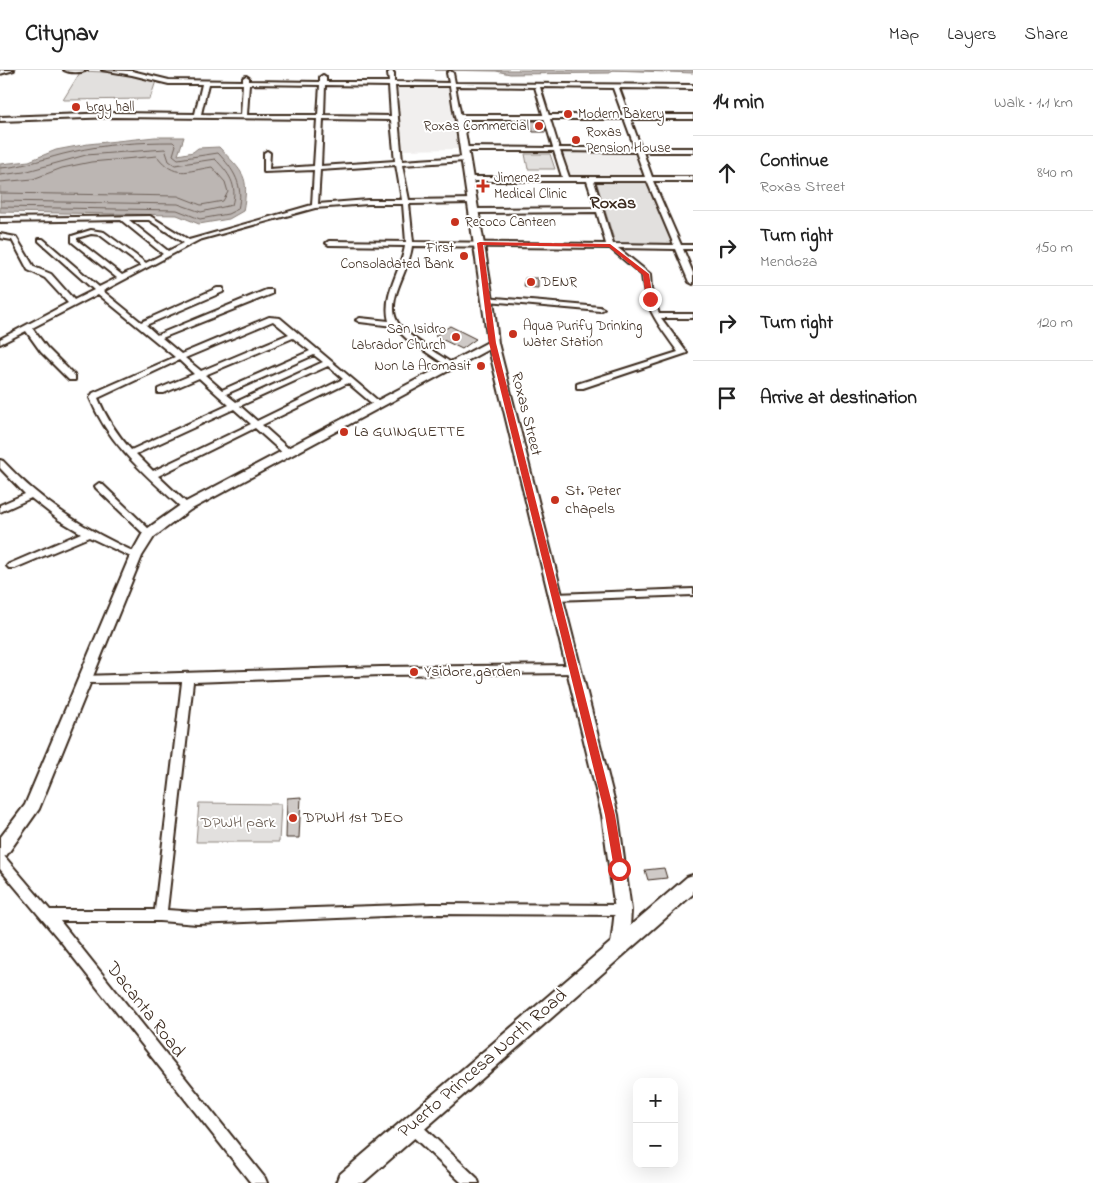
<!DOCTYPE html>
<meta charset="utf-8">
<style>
body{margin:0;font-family:"Indie Flower",sans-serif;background:#f2f2f2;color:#222}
.controls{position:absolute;right:15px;bottom:15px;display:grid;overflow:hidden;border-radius:10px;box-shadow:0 5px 20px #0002}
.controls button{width:45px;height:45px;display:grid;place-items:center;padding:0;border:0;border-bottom:1px solid #e0e0e0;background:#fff;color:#222;font:25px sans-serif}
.stop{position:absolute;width:15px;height:15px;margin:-11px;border:4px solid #d93025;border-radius:50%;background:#fff}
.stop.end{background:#d93025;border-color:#fff;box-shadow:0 1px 5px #0008}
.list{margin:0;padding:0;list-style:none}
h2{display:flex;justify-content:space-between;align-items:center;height:65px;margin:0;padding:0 20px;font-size:21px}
h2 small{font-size:16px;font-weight:400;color:#767676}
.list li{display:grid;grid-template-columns:32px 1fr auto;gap:15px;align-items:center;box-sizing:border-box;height:75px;padding:0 20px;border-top:1px solid #e0e0e0}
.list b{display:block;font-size:19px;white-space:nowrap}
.list p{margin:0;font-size:16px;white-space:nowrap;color:#767676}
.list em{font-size:16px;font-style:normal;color:#767676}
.icon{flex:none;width:28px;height:28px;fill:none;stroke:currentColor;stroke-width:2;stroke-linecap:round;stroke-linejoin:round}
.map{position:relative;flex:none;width:693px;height:1113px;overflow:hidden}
header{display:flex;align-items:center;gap:30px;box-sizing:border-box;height:70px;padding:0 25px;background:#fff;border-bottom:1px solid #e0e0e0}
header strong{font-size:24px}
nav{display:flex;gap:28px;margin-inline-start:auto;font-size:18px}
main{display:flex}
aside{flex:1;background:#fff}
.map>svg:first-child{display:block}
.built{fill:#f1efee}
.green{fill:#e2e0de;stroke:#8e857e}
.water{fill:#bcb6b3;stroke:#887e77}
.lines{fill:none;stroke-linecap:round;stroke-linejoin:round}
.shore{stroke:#6f625a;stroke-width:1}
.building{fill:#cfcac7;stroke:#3b2a1e}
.street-casing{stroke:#3b2a1e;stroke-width:4}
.secondary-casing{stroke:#3b2a1e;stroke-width:4}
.primary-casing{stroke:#3b2a1e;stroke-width:4}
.street{fill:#fff;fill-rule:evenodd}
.secondary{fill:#fff;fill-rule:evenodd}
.primary{fill:#fff;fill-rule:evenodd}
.route{fill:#d93025}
.poi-dot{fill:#c8321e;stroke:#fff;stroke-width:2}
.labels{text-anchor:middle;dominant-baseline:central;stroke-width:4;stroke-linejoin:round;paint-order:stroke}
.far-poi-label{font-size:14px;fill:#3b2a1e;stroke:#fff;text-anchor:start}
.street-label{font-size:16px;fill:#3b2a1e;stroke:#fff}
.poi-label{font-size:16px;fill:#3b2a1e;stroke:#fff;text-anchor:start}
.park-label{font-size:16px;fill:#65584e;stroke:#fff}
.far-district-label{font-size:18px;font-weight:bold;fill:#3b2a1e;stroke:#fff}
.near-street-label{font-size:19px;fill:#3b2a1e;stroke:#fff}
</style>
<header>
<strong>Citynav</strong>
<nav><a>Map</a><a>Layers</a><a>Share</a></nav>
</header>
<main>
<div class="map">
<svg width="693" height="1113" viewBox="0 0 693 1113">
<rect width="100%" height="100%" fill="#fff"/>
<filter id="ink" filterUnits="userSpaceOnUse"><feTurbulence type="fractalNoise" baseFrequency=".02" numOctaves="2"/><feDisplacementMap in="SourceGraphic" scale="10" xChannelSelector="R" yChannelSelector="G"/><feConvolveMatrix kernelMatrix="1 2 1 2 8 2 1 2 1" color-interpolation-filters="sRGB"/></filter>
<g filter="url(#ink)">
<g class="built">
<path d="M393,17H451L459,79L400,80Z"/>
<path d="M639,82L648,108L568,109L561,83Z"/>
</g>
<g class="green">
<path d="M81,1L126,3L156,11L150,29L63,30Z"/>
<path d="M525,84H550L555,99H528Z"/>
<path d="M596,111L650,112L675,176L615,173Z"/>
<path d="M199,733L281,734L279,772H196Z"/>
</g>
<g class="water">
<path d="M435,0H693V3L612,0L610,3L510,4L496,1Z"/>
<path d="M155,67H184L178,85L193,82L198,78L219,77C243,103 250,105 243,141L229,149L199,154L177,145L0,142V94L29,91L56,80L88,74Z"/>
</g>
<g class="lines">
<g class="shore">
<path d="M0,98C25,97 48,87 72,82C105,74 139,72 173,72L176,75L173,85L178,89L218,83C234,100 244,115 238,139L228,144L200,149L177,140L0,137"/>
<path d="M0,105L24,102L86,85L165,79L169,91L175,95L215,89C229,103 238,115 232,135L201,142L178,134L0,131"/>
<path d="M0,112L33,109L62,98L91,92L157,86C175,109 186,101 212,97L225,112L228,122L223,131L201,135L178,126L0,123"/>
</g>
</g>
<g class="building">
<path d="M530,51H543L546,62H533Z"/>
<path d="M525,208H538V218L524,217Z"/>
<path d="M450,256L476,269L462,279L435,266Z"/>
<path d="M301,727L299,768H286L287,728Z"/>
<path d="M664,798L667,808L648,810L645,800Z"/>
</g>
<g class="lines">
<g class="street-casing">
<g id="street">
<path d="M0,0H14L0,4Z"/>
<path d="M64,0H87C82,3 69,3 64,0Z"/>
<path d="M102,0L132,1L169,10L243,11V8L246,6L249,8V11L320,12V7L323,5L326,7V12H389L388,3L391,1L394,3V12L449,13L447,3L450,1L453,3L455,13L693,15V19L619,18L641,78H693V82H643L652,107H693V111H653L681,175H693V179H683L693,203V214L689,212L675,179L618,178L650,204L651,219L659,244H693V248H661L687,283L583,318H577V314L678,282C659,255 645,240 642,205L610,178L412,176C410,192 402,206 397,221C394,230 392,242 397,251C403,264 440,285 453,294L454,296L450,298L407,269L393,256L360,252L356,250L360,248L389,251C382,224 401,202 405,176L329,175L326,173L329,171L406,172L403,134H368L315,138L199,170L103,221L141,252L217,218H223V222L146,255L157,265L266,220H272V224L162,268L181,284L269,247L280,248L382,334L378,336H375L348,313L262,355L290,380L291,382L290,384H284L255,358L158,406L191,437L186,440L183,439C147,406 108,374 90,328L93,323L175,287L98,224L32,258L47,278L75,306V310H69L41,282L26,261L0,274V269L68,233L45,208L28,200L12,170L0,168V164L16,167L34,197L51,204L74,230L94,220L39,171V169H43L99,217L117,208L72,172V166L91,160L104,162L146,193L163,184L121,150L0,152V148L150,146L189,170L312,135L314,100L264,102V83L267,81L270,83L269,99L314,96L317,49L115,47L0,51V47L115,43L195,44L202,14H169L132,5ZM208,14H243L241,45L201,44ZM249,14L320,15L318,45H247ZM325,15L389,16L391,46L324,45ZM395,16H450L455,47L458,49L461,47L455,16L535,17L553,78L464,77L461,79L464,81H554L562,107H469L466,109L469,111H587L596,138L475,139L472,141L475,143L597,142L606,174L413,172L409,134L473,133L476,131L473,129L409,130L402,95L465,91L468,89L465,87L402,91ZM540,17L613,18L635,78H559ZM323,49L391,50L395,91L321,96ZM560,81L636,82L645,107H569ZM396,95L402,130H368L318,134L320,100ZM594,111H647L674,175L613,174ZM129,150H149L184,173L168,181ZM91,164L100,165L141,196L122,205L77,170V168ZM273,251L289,264L201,301L185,288ZM293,268L310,281L222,320L205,305ZM314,285L323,292L236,332L226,324ZM179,290L194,304L158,319V323H164L199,308L229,335L131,380C117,364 106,348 98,328ZM328,296L343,309L257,351L240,336ZM234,339L251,354L153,401L136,384Z"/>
<path d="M485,227L600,237L604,239L600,241L488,231L484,229Z"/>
<path d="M0,390L3,391C43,434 86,460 139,484L141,486L139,488H133L89,467L15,498H9L7,496L9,494L81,463L59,450L31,428L0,442V435L25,424L0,398Z"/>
<path d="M99,413L102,414L152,462L154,464L152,466H146L96,418L95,416Z"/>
<path d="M693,519V525L555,530L550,527L555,524Z"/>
<path d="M574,595L578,596L579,599L578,602L574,603L381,605L193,612L167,840L197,842L433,834L623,835L627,836L629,840L627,844L623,845L433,844L197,854L160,851H60L265,1108L267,1113H251L62,873L0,799V785L4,786L50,840H155L182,612L86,613L82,612L81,609L82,606L381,597Z"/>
<path d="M411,1048L416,1050L477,1108L479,1113H462L406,1060L404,1055L406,1050Z"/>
</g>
</g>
<g class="secondary-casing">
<path id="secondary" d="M455,45H693V49H463L493,229L498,273L618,745L631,840L629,875L626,881L620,883L614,881L611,875L615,840L602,745L489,279L190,440L154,467L142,486L39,739L6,786L0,788V768L25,735L130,486L144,461L182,434L488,272Z"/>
</g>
<g class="primary-casing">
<path id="primary" d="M693,805V824L363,1113H336L339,1105L687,807Z"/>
</g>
<use href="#street" class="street"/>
<use href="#secondary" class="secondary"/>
<use href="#primary" class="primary"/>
</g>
</g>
<path class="route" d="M480,172L610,174L649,204L653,229L650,230L646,229L643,205L609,177L483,175L496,273L615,745L624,799L619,803L614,799L605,745L489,273L477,173Z"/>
<g class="poi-dot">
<circle cx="76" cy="37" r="5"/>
<circle cx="568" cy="44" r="5"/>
<circle cx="539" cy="56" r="5"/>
<circle cx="576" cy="70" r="5"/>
<path d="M480.5 108.5h5v5h5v5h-5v5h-5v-5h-5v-5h5z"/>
<circle cx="455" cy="152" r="5"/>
<circle cx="464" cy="186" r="5"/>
<circle cx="531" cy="212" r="5"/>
<circle cx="513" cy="264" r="5"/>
<circle cx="456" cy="267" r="5"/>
<circle cx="481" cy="296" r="5"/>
<circle cx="344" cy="362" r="5"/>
<circle cx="555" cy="430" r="5"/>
<circle cx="414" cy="602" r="5"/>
<circle cx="293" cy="748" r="5"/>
</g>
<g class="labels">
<g class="far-poi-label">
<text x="86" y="37">brgy hall</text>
<text x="578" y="44">Modern Bakery</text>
<text x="529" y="56" text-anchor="end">Roxas Commercial</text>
<text x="586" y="62">Roxas<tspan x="586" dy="16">Pension House</tspan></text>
<text x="494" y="108">Jimenez<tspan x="494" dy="16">Medical Clinic</tspan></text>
<text x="465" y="152">Recoco Canteen</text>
<text x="454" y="178" text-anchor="end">First<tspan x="454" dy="16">Consoladated Bank</tspan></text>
<text x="541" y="212">DENR</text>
<text x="523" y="256">Aqua Purify Drinking<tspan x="523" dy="16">Water Station</tspan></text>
<text x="446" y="259" text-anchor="end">San Isidro<tspan x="446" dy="16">Labrador Church</tspan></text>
<text x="471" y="296" text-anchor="end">Non La Aromasit</text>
</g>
<g class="street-label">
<text transform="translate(526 344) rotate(76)">Roxas Street</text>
</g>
<g class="poi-label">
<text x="354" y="362">La GUINGUETTE</text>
<text x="565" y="421">St. Peter<tspan x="565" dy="18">chapels</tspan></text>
<text x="424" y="602">Ysidore garden</text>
<text x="303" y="748">DPWH 1st DEO</text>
</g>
<g class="park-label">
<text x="238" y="753">DPWH park</text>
</g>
<g class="far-district-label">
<text x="613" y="134">Roxas</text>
</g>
<g class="near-street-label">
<text transform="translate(145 940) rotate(52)">Dacanta Road</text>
<text transform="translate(483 994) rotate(-41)">Puerto Princesa North Road</text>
</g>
</g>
</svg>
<div class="controls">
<button>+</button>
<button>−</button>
</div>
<div class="stop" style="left:619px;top:799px"></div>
<div class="stop end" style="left:650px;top:229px"></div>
</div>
<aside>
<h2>14 min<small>Walk · 1.1 km</small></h2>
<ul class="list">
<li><svg class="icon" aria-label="ahead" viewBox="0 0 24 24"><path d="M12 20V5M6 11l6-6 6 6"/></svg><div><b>Continue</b><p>Roxas Street</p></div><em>840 m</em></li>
<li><svg class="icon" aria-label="right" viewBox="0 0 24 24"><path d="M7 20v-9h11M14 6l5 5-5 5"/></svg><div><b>Turn right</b><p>Mendoza</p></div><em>150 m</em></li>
<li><svg class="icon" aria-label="right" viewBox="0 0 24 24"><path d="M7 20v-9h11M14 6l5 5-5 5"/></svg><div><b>Turn right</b></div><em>120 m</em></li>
<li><svg class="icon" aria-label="arrive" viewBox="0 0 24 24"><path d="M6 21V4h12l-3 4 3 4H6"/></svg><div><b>Arrive at destination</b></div></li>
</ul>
</aside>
</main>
